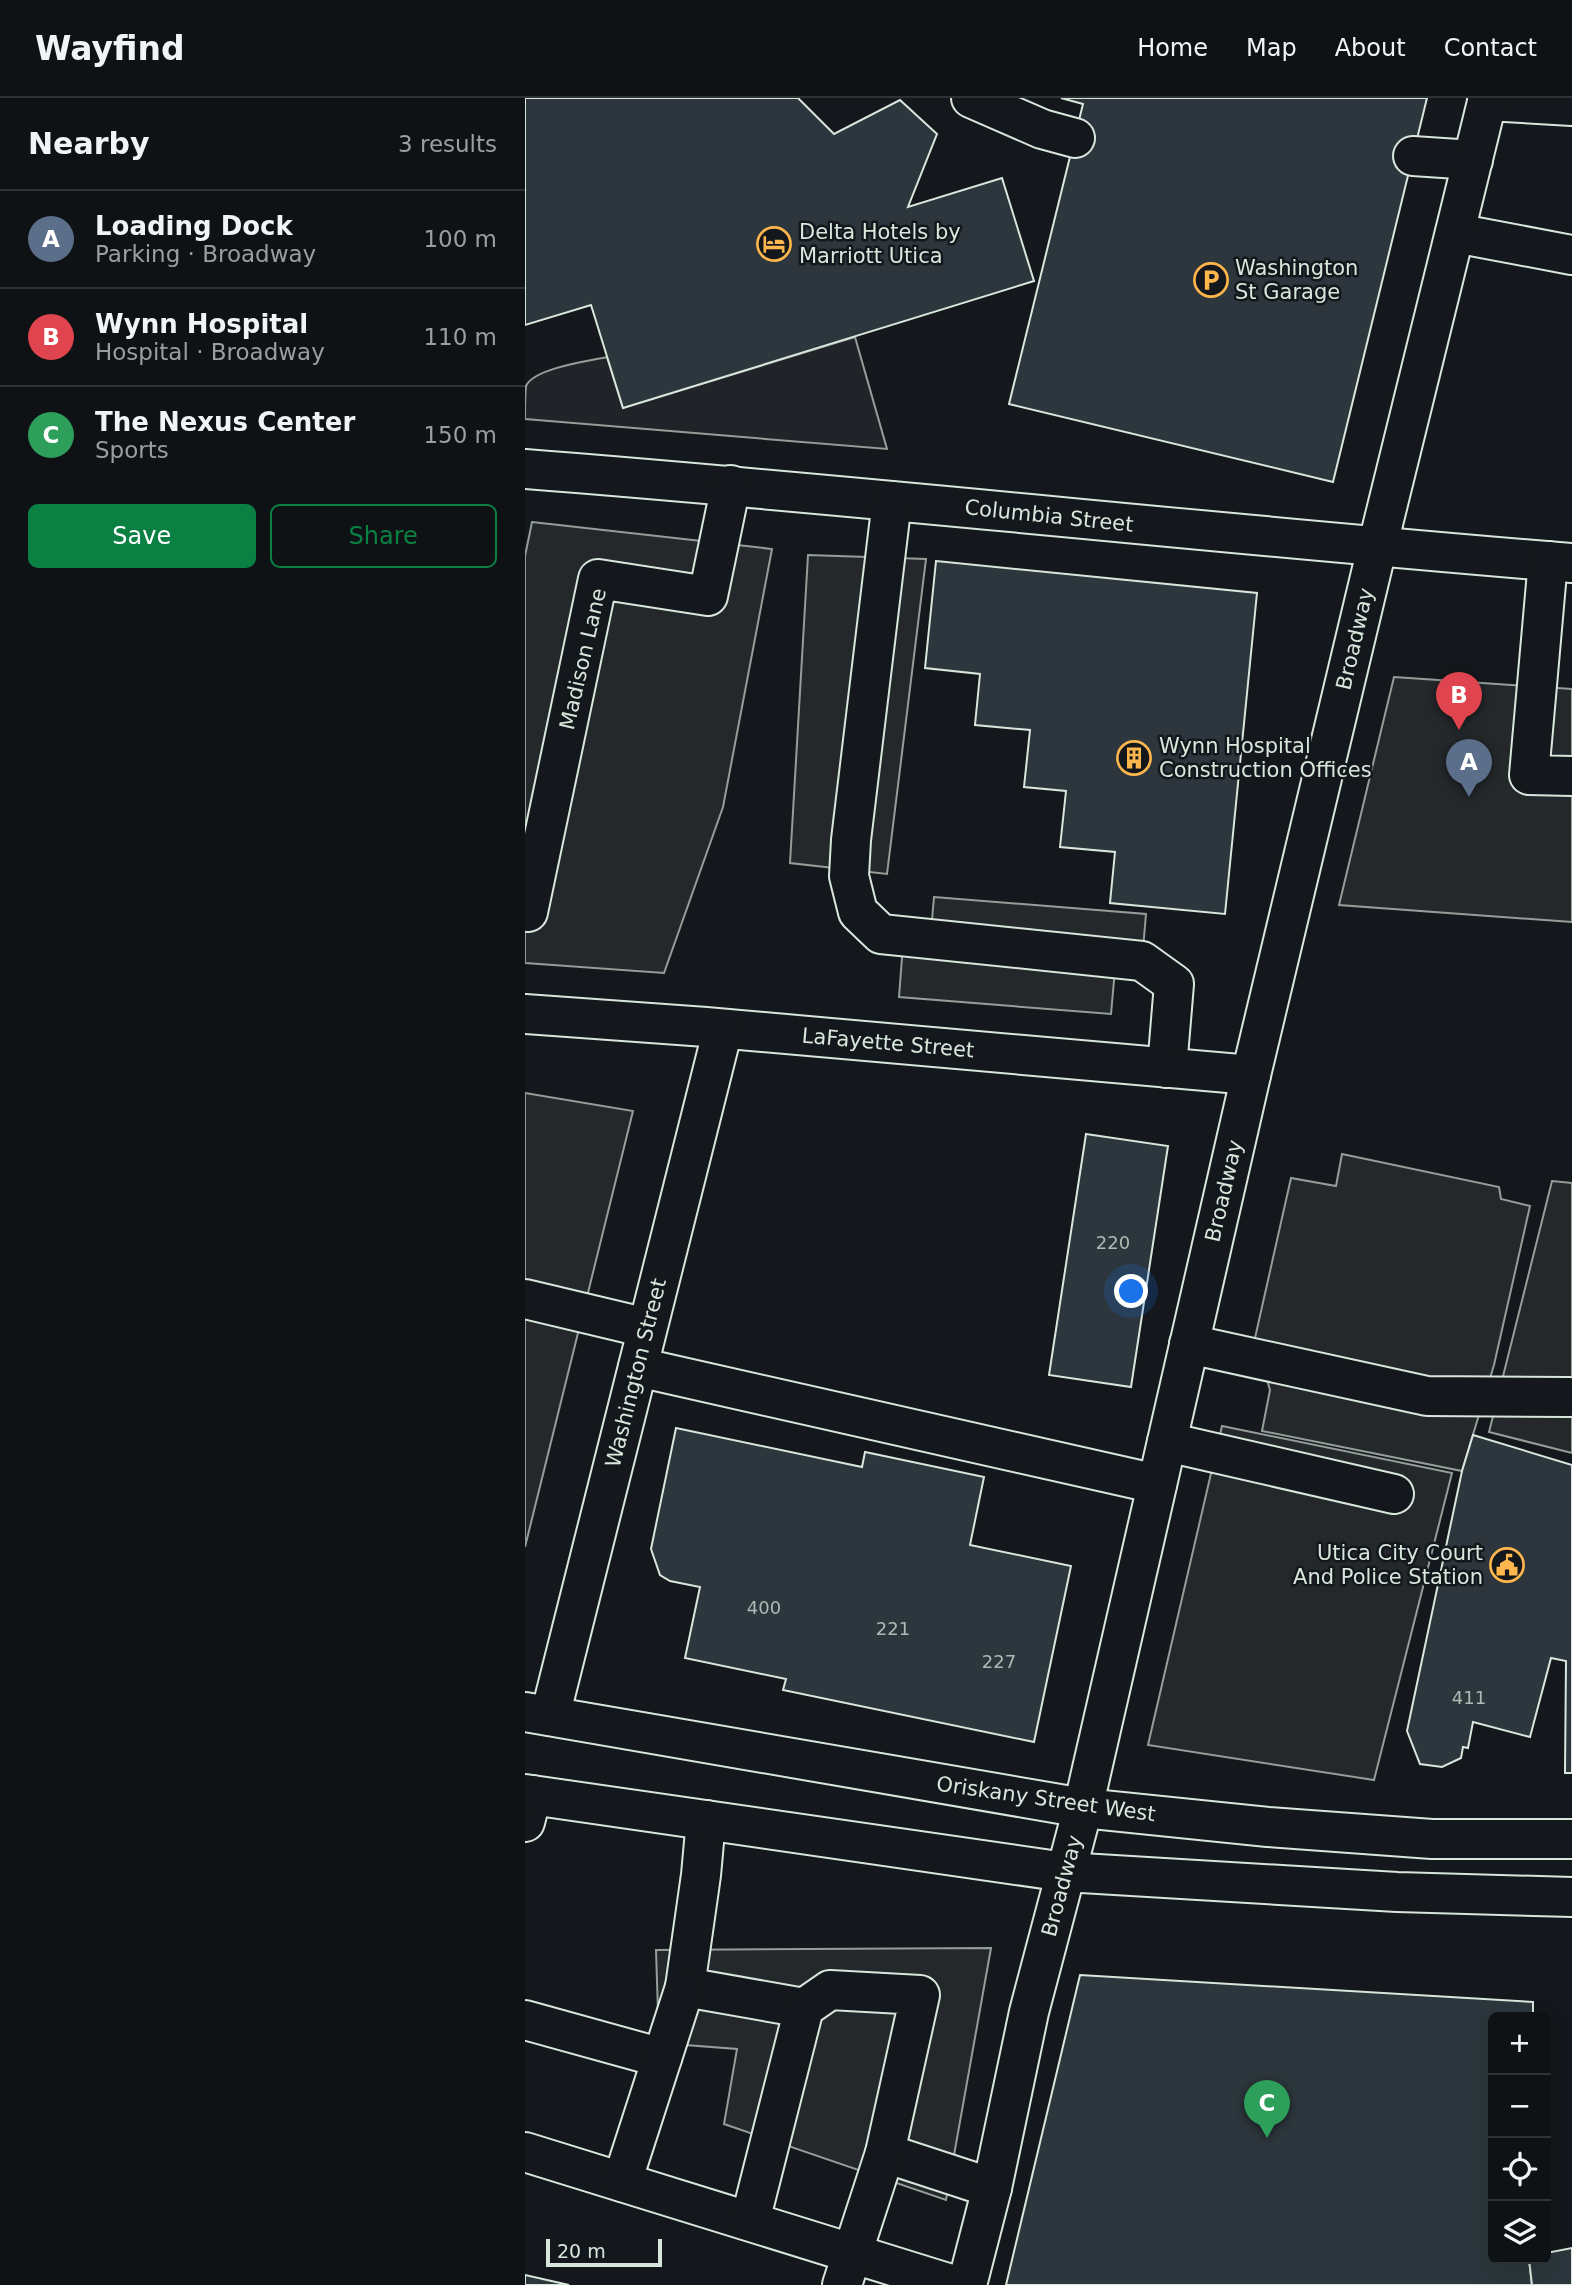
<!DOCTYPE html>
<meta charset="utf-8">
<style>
body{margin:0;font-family:"DejaVu Sans",sans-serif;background:#1d2022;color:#f1f3f6}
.controls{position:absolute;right:21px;bottom:21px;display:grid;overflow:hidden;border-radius:10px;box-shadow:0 7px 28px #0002}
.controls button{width:63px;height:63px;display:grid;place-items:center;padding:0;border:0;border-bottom:2px solid #2f3234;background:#0f1215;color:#f1f3f6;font:35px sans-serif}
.scale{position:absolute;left:21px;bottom:18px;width:116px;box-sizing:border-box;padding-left:7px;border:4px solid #d8e6dc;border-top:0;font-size:19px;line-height:24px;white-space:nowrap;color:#d8e6dc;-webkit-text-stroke:5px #14181c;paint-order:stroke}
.you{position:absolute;left:607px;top:1194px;width:24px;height:24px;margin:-18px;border:5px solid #fff;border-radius:50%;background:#1a73e8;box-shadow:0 0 0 10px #1a73e833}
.badge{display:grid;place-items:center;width:46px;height:46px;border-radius:50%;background:#0b8043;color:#fff;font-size:23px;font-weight:700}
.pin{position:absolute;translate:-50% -58px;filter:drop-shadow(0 2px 4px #0008)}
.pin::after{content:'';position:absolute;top:37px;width:24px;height:21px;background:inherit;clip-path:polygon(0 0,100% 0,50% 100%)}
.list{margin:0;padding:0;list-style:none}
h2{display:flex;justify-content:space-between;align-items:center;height:91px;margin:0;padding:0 28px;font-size:30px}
h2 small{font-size:23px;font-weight:400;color:#9b9ea0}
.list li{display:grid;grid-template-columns:46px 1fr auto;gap:21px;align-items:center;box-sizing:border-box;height:98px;padding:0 28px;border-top:2px solid #2f3234}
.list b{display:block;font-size:26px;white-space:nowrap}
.list p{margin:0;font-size:23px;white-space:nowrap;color:#9b9ea0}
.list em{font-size:23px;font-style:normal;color:#9b9ea0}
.actions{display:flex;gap:14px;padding:21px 28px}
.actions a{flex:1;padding:16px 0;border:2px solid #0b8043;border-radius:10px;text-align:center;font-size:24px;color:#0b8043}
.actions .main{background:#0b8043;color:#fff}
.icon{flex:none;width:38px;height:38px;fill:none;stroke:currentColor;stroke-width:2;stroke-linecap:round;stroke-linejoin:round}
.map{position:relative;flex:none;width:1047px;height:2187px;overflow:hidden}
header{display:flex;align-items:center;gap:42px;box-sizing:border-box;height:98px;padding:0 35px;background:#0f1215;border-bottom:2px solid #2f3234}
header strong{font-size:33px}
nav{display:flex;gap:38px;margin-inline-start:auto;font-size:24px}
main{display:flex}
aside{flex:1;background:#0f1215}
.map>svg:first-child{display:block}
.green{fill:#202428;stroke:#939e99;stroke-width:2}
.parking{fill:#24282b;stroke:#939e99;stroke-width:2}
.building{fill:#2c363c;stroke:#d8e6dc;stroke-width:2}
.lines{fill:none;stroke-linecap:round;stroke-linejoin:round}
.minor-casing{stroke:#d8e6dc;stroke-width:42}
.major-casing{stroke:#d8e6dc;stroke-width:42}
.minor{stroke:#14181c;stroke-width:38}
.major{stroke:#14181c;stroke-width:38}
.labels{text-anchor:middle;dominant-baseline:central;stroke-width:5;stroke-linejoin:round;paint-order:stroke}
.number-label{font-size:18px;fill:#adbab4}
.poi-label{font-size:21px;fill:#d8e6dc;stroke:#14181c;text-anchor:start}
.street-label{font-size:21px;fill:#d8e6dc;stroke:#14181c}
</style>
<header>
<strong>Wayfind</strong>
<nav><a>Home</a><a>Map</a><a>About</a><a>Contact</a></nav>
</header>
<main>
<aside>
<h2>Nearby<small>3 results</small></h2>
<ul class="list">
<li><span class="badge" style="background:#5c6f8a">A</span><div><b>Loading Dock</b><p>Parking · Broadway</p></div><em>100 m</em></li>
<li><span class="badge" style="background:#e0444e">B</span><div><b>Wynn Hospital</b><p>Hospital · Broadway</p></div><em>110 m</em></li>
<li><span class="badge" style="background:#2e9e5b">C</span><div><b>The Nexus Center</b><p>Sports</p></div><em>150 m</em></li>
</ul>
<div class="actions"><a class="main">Save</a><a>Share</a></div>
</aside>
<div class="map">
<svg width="1047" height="2187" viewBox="0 0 1047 2187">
<rect width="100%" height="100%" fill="#14181c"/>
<path class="green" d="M330,239L362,351L0,321C0,312 0,297 1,288C9,270 64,263 82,259L98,310Z"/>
<g class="parking">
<path d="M7,424L247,451L198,709L139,875L0,865V458Z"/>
<path d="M283,457L401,461L362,776L265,765Z"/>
<path d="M869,579L1047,591V824L814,807Z"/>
<path d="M409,799L621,816L618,851L592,849L586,916L374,899L380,820L407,822Z"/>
<path d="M0,995L108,1013L0,1449Z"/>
<path d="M817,1056L974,1089L976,1101L1005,1108L969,1267L937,1373L737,1333L745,1292L730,1240L766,1080L811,1088Z"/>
<path d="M1027,1083L1047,1085V1355L964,1334Z"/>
<path d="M697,1328L927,1375L849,1682L623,1647Z"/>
<path d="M466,1850L421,2102L199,2026L212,1951L134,1945L131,1852Z"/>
</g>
<g class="building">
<path d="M0,0H273L309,36L375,2L412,36L383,109L477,80L509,183L98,310L66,207L0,227Z"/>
<path d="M536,0H902L808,384L484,306L558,6Z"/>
<path d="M411,463L732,495L700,816L585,805L590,754L535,749L541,693L499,689L505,632L450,627L455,576L400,570Z"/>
<path d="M561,1036L643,1048L606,1289L524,1277Z"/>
<path d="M151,1330L337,1369L340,1354L459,1379L445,1447L546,1468L509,1644L258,1592L261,1581L160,1560L175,1489L145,1483L135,1477L126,1451Z"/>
<path d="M948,1337L1047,1367V1675H1040L1041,1563L1026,1560L1005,1639L948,1624L943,1650L938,1649L936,1660L917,1669L895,1666L882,1633L937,1373Z"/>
<path d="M555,1877L1008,1904V1919H968V2161H1004L1007,2187H481Z"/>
<path d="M1047,2150V2187H1007L1004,2161H1021V2155Z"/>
<path d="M0,2177L44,2187H0Z"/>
</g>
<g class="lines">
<g class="minor-casing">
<g id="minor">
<path d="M446,0L517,31L550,40"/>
<path d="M962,3L1047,8"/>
<path d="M888,58L948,62"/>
<path d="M930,135L1047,157"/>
<path d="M0,371C349,398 698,437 1047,465"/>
<path d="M367,403L326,742L324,778L333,814L356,836L617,863L649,886L642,970"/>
<path d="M1023,463L1004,677L1047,678"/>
<path d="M0,813L3,814L73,481L183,498L206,387"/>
<path d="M0,916L181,929L726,977"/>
<path d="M0,1201L122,1230"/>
<path d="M664,1246L902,1298L1044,1299"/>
<path d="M113,1269L632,1386"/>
<path d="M642,1344L869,1396"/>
<path d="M25,1618L198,931"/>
<path d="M181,1722L176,1777L160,1889L279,1910"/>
<path d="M0,1724L7,1697"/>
<path d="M0,1922L137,1960"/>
<path d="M0,2054L429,2187"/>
<path d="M97,2084L160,1889"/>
<path d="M225,2123L279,1910L305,1892L395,1897L360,2055L467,2090"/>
<path d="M317,2187L360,2055"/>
<path d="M442,2187L467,2090L504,1914L558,1710L726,977L852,450L963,0"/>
</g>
</g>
<g class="major-casing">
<g id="major">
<path d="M0,1614L558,1710L743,1729L907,1741H1047"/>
<path d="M0,1696L540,1774L872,1794L1047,1799"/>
</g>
</g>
<use href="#minor" class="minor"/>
<use href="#major" class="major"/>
</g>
<defs>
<g id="hotel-ring" transform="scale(1.75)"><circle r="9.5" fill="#14181c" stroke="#ffb74d" stroke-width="1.5"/><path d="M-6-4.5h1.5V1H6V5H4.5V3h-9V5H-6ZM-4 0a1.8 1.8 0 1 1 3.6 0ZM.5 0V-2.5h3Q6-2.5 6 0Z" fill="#ffb74d"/></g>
<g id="parking-ring" transform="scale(1.75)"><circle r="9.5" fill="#14181c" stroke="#ffb74d" stroke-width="1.5"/><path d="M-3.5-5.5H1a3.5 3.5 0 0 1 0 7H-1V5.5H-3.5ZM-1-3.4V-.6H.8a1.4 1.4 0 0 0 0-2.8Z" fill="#ffb74d"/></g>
<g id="building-ring" transform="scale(1.75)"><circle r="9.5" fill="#14181c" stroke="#ffb74d" stroke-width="1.5"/><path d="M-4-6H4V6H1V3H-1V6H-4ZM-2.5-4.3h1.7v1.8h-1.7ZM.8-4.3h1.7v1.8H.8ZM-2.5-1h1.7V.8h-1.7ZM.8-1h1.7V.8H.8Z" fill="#ffb74d"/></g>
<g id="civic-ring" transform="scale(1.75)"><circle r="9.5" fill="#14181c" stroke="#ffb74d" stroke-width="1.5"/><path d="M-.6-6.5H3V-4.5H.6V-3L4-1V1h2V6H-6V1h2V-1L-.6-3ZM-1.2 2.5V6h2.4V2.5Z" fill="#ffb74d"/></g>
</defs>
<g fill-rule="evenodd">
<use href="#hotel-ring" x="249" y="146"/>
<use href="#parking-ring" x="686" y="182"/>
<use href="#building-ring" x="609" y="660"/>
<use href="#civic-ring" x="982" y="1467"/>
</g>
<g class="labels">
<g class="number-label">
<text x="588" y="1144">220</text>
<text x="239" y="1509">400</text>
<text x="368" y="1530">221</text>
<text x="474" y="1563">227</text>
<text x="944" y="1599">411</text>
</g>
<g class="poi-label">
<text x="274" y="134">Delta Hotels by<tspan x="274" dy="24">Marriott Utica</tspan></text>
<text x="710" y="170">Washington<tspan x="710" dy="24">St Garage</tspan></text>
<text x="634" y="648">Wynn Hospital<tspan x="634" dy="24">Construction Offices</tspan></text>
<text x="958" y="1455" text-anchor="end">Utica City Court<tspan x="958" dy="24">And Police Station</tspan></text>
</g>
<g class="street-label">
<text transform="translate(524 418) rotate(6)">Columbia Street</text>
<text transform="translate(830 541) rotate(-77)">Broadway</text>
<text transform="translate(58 561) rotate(-77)">Madison Lane</text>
<text transform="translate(363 945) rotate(5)">LaFayette Street</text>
<text transform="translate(699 1093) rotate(-77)">Broadway</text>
<text transform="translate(111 1275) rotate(-76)">Washington Street</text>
<text transform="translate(521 1701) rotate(8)">Oriskany Street West</text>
<text transform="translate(537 1788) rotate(-75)">Broadway</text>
</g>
</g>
</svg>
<div class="controls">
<button>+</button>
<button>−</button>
<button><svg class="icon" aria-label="locate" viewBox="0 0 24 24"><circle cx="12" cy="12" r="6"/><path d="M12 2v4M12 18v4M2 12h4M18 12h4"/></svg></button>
<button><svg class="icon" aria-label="layers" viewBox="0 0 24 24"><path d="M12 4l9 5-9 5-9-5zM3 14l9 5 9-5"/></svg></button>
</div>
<div class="scale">20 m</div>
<div class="you"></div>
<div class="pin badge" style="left:944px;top:699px;background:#5c6f8a">A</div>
<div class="pin badge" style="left:934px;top:632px;background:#e0444e">B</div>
<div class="pin badge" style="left:742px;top:2040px;background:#2e9e5b">C</div>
</div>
</main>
